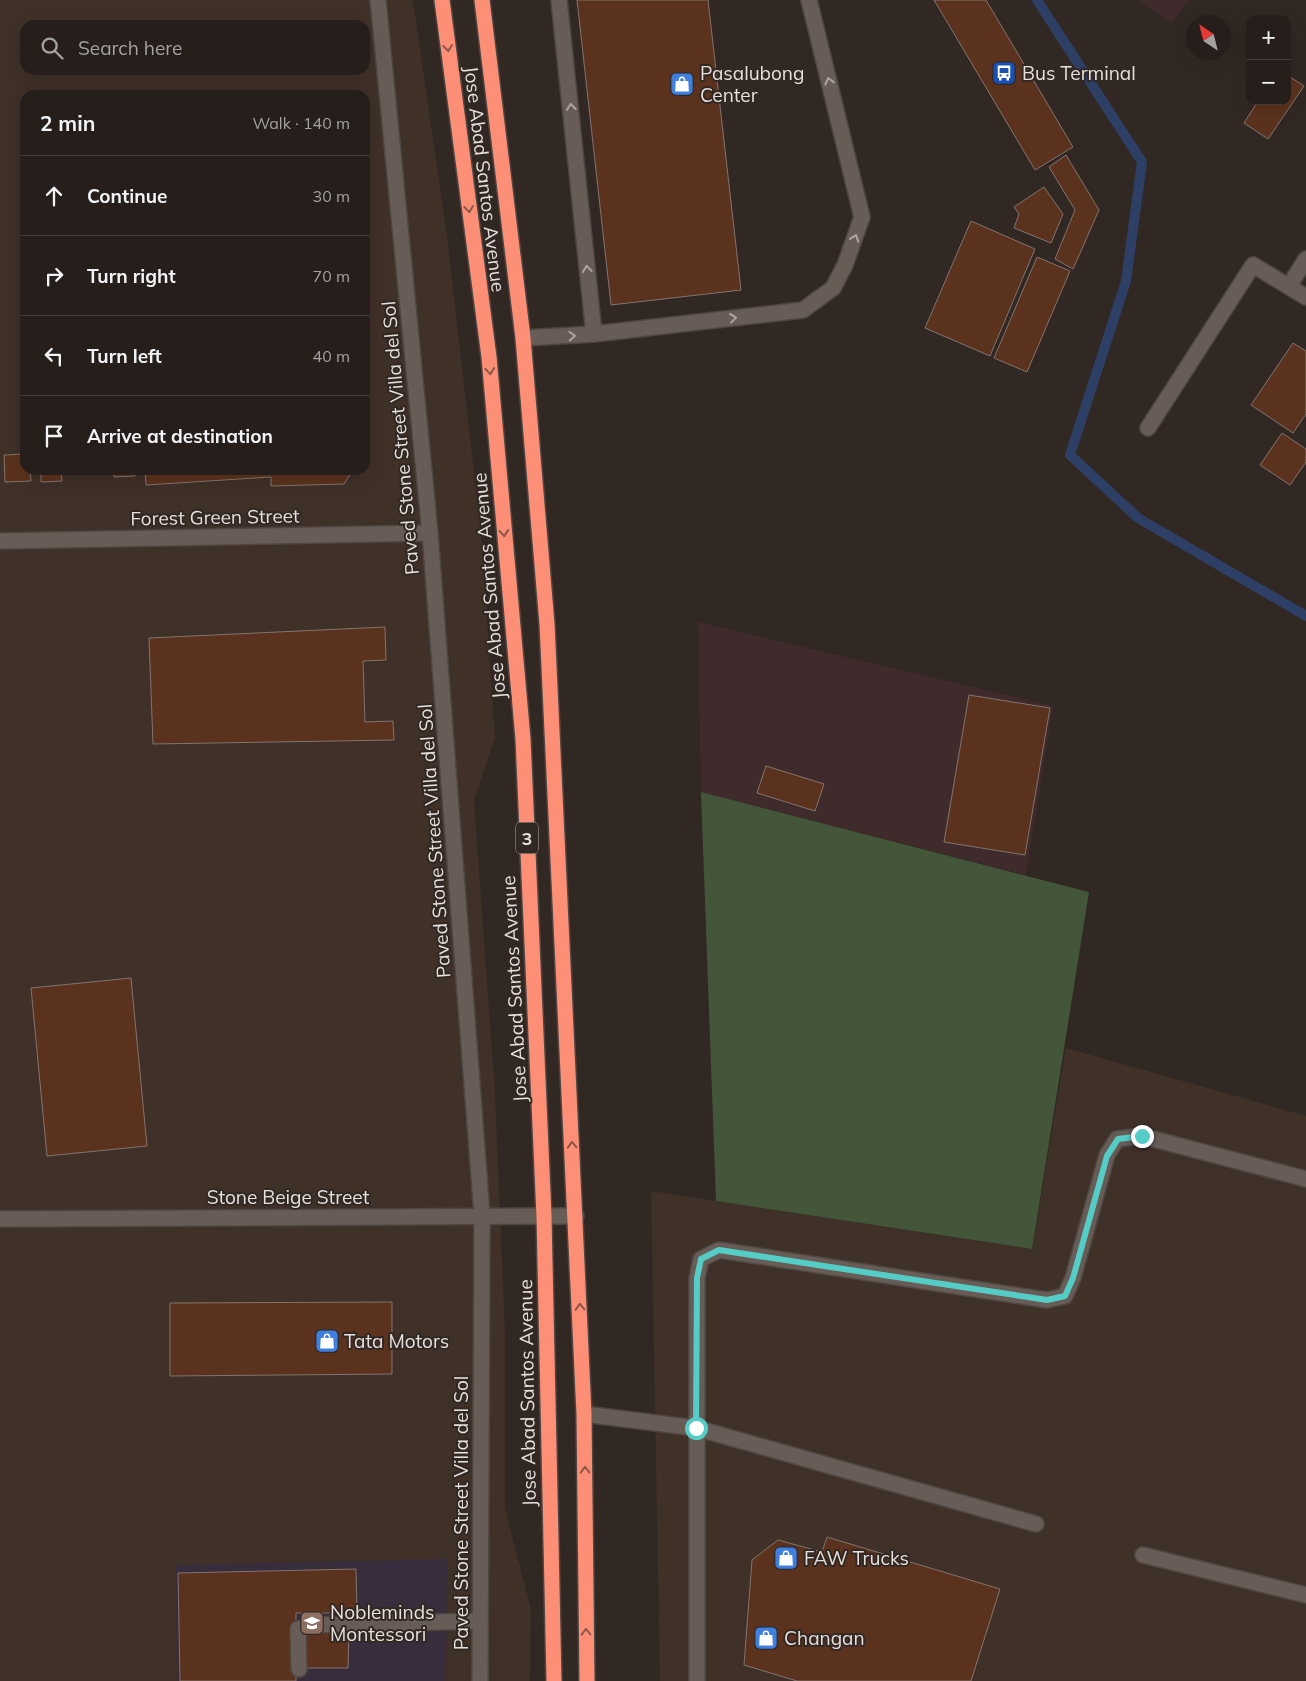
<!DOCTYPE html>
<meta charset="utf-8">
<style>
body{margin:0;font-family:Mulish,sans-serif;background:#322b27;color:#f1f3f6}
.controls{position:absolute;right:15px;top:15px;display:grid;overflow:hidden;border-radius:10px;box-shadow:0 5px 20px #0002}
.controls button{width:45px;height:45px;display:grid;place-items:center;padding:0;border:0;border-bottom:1px solid #423c39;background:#261e1a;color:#f1f3f6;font:25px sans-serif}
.compass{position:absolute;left:1186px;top:15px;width:45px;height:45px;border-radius:50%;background:#261e1a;box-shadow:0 5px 20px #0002;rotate:325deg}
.stop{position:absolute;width:15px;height:15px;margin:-11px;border:4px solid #55cdc6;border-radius:50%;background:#fff}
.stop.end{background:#55cdc6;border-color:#fff;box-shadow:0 1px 5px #0008}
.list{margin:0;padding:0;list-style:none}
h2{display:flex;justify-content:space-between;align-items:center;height:65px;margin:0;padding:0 20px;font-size:21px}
h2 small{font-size:16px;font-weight:400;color:#a4a2a2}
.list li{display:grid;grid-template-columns:32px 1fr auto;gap:15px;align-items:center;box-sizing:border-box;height:80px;padding:0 20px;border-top:1px solid #423c39}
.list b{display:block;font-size:19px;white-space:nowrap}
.list em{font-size:16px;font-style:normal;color:#a4a2a2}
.icon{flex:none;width:28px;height:28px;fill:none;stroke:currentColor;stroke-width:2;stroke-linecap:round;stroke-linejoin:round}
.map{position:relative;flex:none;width:1306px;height:1681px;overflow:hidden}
.search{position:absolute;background:#261e1a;box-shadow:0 5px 20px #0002;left:20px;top:20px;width:350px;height:55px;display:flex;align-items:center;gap:12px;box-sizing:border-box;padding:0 18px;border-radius:15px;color:#a4a2a2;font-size:19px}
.panel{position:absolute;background:#261e1a;box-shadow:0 5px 20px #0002;left:20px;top:90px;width:350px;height:385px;border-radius:15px}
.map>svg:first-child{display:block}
.built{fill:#3f3028;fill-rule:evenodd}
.industrial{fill:#402b2c}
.education{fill:#382d3c}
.green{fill:#435639}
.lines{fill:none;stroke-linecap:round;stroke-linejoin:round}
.stream{stroke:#2d3f64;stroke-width:10}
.building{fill:#5b321d;stroke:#81756f}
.minor-casing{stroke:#4e4642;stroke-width:18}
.highway-casing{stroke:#4e4642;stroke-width:18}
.minor{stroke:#685c56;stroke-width:15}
.highway{stroke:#fe8f77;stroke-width:15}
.oneway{stroke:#8e5649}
.oneway2{stroke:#ada4a0}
.route{stroke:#55cdc6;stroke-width:6}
.labels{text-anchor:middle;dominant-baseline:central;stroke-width:4;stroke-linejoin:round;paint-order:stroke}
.shield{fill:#322823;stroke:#b0a8a4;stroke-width:1}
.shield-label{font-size:18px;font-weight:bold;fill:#e6dfdc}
.poi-label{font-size:19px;fill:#e6dfdc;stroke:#322823;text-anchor:start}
.street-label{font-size:19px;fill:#e6dfdc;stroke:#322823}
</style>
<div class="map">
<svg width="1306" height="1681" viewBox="0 0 1306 1681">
<rect width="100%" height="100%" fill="#322823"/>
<g class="built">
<path d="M0,0H413L447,236L481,533L495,738L474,801L495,1093L505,1331V1509L531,1609L530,1681H0ZM25,25H365V70H25ZM25,95H365V470H25Z"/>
<path d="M1066,1048L1306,1116V1681H660L651,1191L1032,1249Z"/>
</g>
<g class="industrial">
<path d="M1139,0H1187L1172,23Z"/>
<path d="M698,622L1053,706L1026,875L701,792Z"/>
</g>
<path class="education" d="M447,1559L446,1681H177L176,1565Z"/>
<path class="green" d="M701,792L1089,892L1032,1249L716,1201Z"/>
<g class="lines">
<path class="stream" d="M1037,0L1142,162L1126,281L1070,455L1138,518L1306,616"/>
</g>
<g class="building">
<path d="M577,0H708L741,290L611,305Z"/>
<path d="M934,0H986L1073,147L1035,170Z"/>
<path d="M1287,75L1304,86L1268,139L1244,123L1258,101H1287Z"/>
<path d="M1066,155L1099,210L1073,269L1055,259L1075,210L1049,167Z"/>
<path d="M1044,187L1063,214L1051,243L1014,228L1019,214L1014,207Z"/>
<path d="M971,221L1035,249L990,356L925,328Z"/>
<path d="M1037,257L1070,271L1027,372L994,358Z"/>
<path d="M1293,343L1306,351V414L1293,433L1251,405Z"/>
<path d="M1282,433L1306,449V462L1290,485L1260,465Z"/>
<path d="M25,454V470H30L31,481L5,482L4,455Z"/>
<path d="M41,470H61L62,481L41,482Z"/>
<path d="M114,470H135V476L114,477Z"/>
<path d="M145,470H353L344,484L271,486V477L146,485Z"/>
<path d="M385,627L386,660L363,661L365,722L393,721L394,740L153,744L149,638Z"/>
<path d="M969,695L1050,708L1025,855L944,842Z"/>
<path d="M766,766L824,784L815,811L757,793Z"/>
<path d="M131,978L147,1146L47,1156L31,988Z"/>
<path d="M392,1302V1374L170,1376V1303Z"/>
<path d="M827,1537L1000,1589L971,1681H797L744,1665L752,1560L778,1540L822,1552Z"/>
<path d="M356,1569L357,1613H296V1681H180L178,1573Z"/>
<path d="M306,1632H349L348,1668H306Z"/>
</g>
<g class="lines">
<g class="minor-casing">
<g id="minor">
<path d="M378,0L430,533L482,1215L480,1681"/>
<path d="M559,0L594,334"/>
<path d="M1289,286L1306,259"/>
<path d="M523,338L594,334L803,310L833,288L845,265L862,217L809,0"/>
<path d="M1148,428L1253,265L1306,297"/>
<path d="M0,541L430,533"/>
<path d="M0,1219L576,1216"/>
<path d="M584,1414L696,1428L1036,1524"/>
<path d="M1143,1555L1306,1595"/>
<path d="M299,1669L298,1629L313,1625L480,1621"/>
<path d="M697,1681V1278L701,1259L719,1250L1047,1300L1065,1296L1073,1278L1107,1155L1117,1139L1142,1136L1306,1179"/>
</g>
</g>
<g class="highway-casing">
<g id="highway">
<path d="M442,0L489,357L523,739L544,1216L554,1681"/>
<path d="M482,0L523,338L547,624L584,1414L587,1681"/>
</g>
</g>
<use href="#minor" class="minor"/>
<use href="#highway" class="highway"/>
</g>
<defs><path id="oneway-chevron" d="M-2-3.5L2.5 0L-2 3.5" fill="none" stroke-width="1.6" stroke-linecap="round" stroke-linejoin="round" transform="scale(1.25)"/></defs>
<g class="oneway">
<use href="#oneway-chevron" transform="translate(448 48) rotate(83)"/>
<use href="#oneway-chevron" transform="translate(469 209) rotate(83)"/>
<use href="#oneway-chevron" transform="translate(490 371) rotate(85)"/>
<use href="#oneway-chevron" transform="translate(504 533) rotate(85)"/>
<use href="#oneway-chevron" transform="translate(572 1145) rotate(-93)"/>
<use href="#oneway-chevron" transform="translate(580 1307) rotate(-92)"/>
<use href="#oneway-chevron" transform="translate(585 1470) rotate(-91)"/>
<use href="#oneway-chevron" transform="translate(586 1632) rotate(-91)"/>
</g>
<g class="oneway2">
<use href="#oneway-chevron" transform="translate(829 81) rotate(-104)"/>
<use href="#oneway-chevron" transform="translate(571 107) rotate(-96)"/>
<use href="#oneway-chevron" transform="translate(855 238) rotate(-70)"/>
<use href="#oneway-chevron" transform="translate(587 269) rotate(-96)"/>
<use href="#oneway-chevron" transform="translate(733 318) rotate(-7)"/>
<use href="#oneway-chevron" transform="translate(572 336) rotate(-3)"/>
</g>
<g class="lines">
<path class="route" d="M696,1428L697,1278L701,1259L719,1250L1047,1300L1065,1296L1073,1278L1107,1156L1118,1139L1142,1136"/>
</g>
<defs>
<g id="bus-square" transform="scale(1.25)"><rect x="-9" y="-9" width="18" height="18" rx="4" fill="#1a4fb4" stroke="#322823"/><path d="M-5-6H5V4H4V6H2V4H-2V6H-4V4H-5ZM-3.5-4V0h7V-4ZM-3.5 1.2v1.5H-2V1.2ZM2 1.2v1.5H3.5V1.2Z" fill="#fff"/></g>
<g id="shop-square" transform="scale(1.25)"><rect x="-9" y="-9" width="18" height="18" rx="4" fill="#3f7fe0" stroke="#322823"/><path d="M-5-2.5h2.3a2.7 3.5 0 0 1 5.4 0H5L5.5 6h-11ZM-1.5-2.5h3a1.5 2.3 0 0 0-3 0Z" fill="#fff"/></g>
<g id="school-square" transform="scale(1.25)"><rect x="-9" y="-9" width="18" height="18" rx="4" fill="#8d6e63" stroke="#322823"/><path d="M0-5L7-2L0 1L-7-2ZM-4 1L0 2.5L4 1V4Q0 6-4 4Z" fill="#fff"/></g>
</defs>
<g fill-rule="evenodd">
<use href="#bus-square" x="1004" y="73"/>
<use href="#shop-square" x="682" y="84"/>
<use href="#shop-square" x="327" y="1341"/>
<use href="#shop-square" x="786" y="1558"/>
<use href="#school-square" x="312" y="1623"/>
<use href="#shop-square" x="766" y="1638"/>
</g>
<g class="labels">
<rect class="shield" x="516" y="822.5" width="22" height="31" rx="4"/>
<g class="shield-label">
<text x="527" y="838">3</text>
</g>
<g class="poi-label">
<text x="700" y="73">Pasalubong<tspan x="700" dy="22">Center</tspan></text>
<text x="1022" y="73">Bus Terminal</text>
<text x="344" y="1341">Tata Motors</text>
<text x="804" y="1558">FAW Trucks</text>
<text x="330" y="1612">Nobleminds<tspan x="330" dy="22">Montessori</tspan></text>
<text x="784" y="1638">Changan</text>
</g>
<g class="street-label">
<text transform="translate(485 179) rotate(83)">Jose Abad Santos Avenue</text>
<text transform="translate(400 438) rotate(-95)">Paved Stone Street Villa del Sol</text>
<text transform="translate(215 517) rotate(-1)">Forest Green Street</text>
<text transform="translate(489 586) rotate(-95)">Jose Abad Santos Avenue</text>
<text transform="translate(434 841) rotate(-94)">Paved Stone Street Villa del Sol</text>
<text transform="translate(514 989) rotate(-93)">Jose Abad Santos Avenue</text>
<text x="288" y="1197">Stone Beige Street</text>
<text transform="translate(527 1393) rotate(-91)">Jose Abad Santos Avenue</text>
<text transform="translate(461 1513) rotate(-90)">Paved Stone Street Villa del Sol</text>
</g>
</g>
</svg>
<div class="controls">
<button>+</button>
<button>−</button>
</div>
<svg class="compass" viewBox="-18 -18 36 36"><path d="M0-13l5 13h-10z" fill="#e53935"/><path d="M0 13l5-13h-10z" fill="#a4a2a2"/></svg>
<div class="stop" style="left:696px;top:1428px"></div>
<div class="stop end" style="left:1142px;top:1136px"></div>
<div class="search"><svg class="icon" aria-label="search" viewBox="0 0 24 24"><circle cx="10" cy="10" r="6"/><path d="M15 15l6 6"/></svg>Search here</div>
<section class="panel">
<h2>2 min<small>Walk · 140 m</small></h2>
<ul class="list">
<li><svg class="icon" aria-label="ahead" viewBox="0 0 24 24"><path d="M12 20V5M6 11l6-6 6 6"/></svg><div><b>Continue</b></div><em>30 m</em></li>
<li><svg class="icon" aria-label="right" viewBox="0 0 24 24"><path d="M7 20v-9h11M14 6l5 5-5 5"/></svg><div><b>Turn right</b></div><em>70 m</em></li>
<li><svg class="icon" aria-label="left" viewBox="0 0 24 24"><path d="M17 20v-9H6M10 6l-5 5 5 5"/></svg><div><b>Turn left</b></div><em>40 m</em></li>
<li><svg class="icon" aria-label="arrive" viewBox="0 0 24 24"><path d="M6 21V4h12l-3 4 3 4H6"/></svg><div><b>Arrive at destination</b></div></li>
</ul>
</section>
</div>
